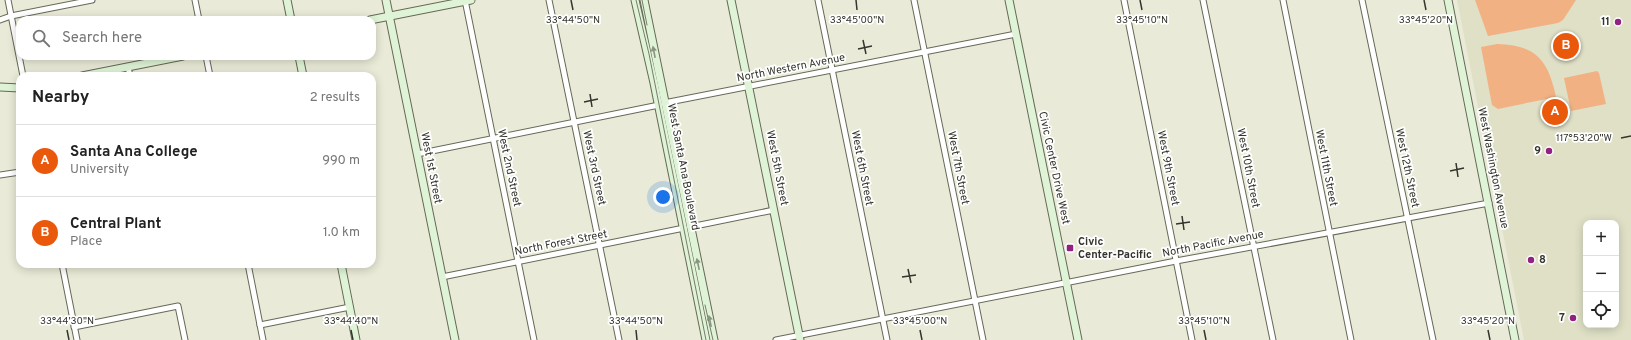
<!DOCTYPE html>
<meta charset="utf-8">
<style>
body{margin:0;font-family:Overpass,sans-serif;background:#f6f6f6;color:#222}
.controls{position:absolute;right:12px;bottom:12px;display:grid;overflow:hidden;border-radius:8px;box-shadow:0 2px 10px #0003}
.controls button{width:36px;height:36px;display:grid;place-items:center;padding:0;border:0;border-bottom:1px solid #e0e0e0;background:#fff;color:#222;font:20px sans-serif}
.you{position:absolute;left:663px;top:197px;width:14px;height:14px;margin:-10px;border:3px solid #fff;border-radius:50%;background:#1a73e8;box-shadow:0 0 0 6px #1a73e833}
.badge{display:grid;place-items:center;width:26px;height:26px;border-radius:50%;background:#ea580c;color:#fff;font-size:13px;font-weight:700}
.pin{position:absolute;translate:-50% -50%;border:2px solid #fff;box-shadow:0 1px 4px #0006}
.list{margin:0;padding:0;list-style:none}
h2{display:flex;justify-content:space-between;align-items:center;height:52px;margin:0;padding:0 16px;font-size:17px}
h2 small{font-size:13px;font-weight:400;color:#767676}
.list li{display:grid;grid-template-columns:26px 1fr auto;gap:12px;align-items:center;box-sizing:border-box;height:72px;padding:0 16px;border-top:1px solid #e0e0e0}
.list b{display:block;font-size:15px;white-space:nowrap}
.list p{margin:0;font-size:13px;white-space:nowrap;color:#767676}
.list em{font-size:13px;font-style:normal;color:#767676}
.icon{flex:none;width:22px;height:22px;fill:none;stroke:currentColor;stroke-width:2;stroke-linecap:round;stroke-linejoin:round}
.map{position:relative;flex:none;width:1631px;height:340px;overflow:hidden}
.search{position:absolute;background:#fff;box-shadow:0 2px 10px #0003;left:16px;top:16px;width:360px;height:44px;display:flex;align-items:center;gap:10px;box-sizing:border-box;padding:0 14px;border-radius:12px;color:#767676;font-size:15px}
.panel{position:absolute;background:#fff;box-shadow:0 2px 10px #0003;left:16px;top:72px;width:360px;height:196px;border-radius:12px}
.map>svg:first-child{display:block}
.built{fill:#dfe0c6;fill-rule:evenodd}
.pitch{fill:#f2b183}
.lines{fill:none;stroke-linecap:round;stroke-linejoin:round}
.street-casing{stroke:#676858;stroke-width:7}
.secondary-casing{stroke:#676858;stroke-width:9}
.street{stroke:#fff;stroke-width:5}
.secondary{stroke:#dff4d6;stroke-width:7}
.tram{stroke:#797a6e;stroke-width:1}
.oneway{fill:#8a9482}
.ticks{fill:none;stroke:#34352d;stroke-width:1.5}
.poi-dot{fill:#922282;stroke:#fff;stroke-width:1.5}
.labels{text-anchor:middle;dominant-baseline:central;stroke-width:3.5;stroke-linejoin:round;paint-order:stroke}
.poi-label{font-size:11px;font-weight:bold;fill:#34352d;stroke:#fff;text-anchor:end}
.street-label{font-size:11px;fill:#34352d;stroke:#fff}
.ticks-label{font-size:10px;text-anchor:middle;fill:#34352d;stroke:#fff;stroke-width:3.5;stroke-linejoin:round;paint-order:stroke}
</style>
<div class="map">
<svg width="1631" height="340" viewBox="0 0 1631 340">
<rect width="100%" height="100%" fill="#e9ead7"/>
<path class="built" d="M1457,0H1631V340H1524ZM1586,223H1616V325H1586Z"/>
<g class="pitch">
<path d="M1475,0H1576L1563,20L1558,23L1488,36Z"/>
<path d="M1497,44C1536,45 1548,60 1556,97L1498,109L1492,105L1481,47Z"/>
<path d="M1597,71L1599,73L1606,104L1571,111L1564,78Z"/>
</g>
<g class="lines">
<g class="street-casing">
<g id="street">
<path d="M8,0L23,76"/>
<path d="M195,0L199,20"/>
<path d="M465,0L534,340"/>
<path d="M549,0L619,340"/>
<path d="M818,0L887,340"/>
<path d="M914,0L983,340"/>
<path d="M1124,0L1192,340"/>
<path d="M1203,0L1273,340"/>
<path d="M1283,0L1351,340"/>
<path d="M1362,0L1433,340"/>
<path d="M0,20L11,16L92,0"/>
<path d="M206,56L210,76"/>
<path d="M128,67L130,76"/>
<path d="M664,103L1016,34"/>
<path d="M417,154L659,105"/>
<path d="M0,175L20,172"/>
<path d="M690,227L774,210"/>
<path d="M62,264L77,340"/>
<path d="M248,264L263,340"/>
<path d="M442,277L684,228"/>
<path d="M260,325L350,307"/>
<path d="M74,327L178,306L185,340"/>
<path d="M776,340L1176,261L1489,203"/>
</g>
</g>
<g class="secondary-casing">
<g id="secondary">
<path d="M287,0L291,20"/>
<path d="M386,0L455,340"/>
<path d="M635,0L654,83L706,340"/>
<path d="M644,0L714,340"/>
<path d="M731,0L800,340"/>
<path d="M1009,0L1078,340"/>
<path d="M1448,0L1515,340"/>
<path d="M370,20L471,0"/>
<path d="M299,56L303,76"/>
<path d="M82,76L183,56"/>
<path d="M0,87L20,88"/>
<path d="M341,264L356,340"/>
</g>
</g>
<use href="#street" class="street"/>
<use href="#secondary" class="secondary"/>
<g class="tram">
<path d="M636,0L649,54L706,340"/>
<path d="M642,0L647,25"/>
<path d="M705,305L713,340"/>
</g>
</g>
<defs><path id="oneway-solid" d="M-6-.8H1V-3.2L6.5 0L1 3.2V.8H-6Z"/></defs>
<g class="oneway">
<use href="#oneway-solid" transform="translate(654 52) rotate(-101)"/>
<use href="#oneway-solid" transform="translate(698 264) rotate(-102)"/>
<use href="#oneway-solid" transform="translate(710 321) rotate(-102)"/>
</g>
<path class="ticks" d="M571,0L573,10M856,0L857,10M1140,0L1142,10M1424,0L1426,10M863,40L866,54M858,49L872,46M590,94L592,107M584,102L598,99M1621,138L1631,136M1456,163L1458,177M1450,171L1464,168M1182,216L1184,230M1176,224L1190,222M908,269L911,283M902,277L916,275M67,330L69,340M351,330L353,340M636,330L637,340M920,330L922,340M1204,330L1206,340M1488,330L1490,340"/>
<g class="poi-dot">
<circle cx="1618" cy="22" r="4"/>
<circle cx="1549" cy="151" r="4"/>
<rect x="1066" y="244" width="8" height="8" rx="2"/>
<circle cx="1531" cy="260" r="4"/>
<circle cx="1573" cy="318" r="4"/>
</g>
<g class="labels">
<g class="poi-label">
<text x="1610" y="22">11</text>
<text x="1541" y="151">9</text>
<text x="1078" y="242" text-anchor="start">Civic<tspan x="1078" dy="13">Center-Pacific</tspan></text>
<text x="1539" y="260" text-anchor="start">8</text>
<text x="1565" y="318">7</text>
</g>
<g class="street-label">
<text transform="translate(791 68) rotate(-11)">North Western Avenue</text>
<text transform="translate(683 167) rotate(79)">West Santa Ana Boulevard</text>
<text transform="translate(431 168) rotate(79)">West 1st Street</text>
<text transform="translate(509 168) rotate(78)">West 2nd Street</text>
<text transform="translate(594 168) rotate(78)">West 3rd Street</text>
<text transform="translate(777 168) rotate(79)">West 5th Street</text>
<text transform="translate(862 168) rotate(79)">West 6th Street</text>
<text transform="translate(958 168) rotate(79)">West 7th Street</text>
<text transform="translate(1054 168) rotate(78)">Civic Center Drive West</text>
<text transform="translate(1168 168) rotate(79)">West 9th Street</text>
<text transform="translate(1248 168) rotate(79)">West 10th Street</text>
<text transform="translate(1326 168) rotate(79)">West 11th Street</text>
<text transform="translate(1407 168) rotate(78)">West 12th Street</text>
<text transform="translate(1493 168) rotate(79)">West Washington Avenue</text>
<text transform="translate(561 243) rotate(-11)">North Forest Street</text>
<text transform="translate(1213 244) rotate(-11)">North Pacific Avenue</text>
</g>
</g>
<g class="ticks-label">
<text x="573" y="23">33°44'50"N</text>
<text x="857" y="23">33°45'00"N</text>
<text x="1142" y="23">33°45'10"N</text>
<text x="1426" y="23">33°45'20"N</text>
<text x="1584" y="141">117°53'20"W</text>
<text x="67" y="324">33°44'30"N</text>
<text x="351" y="324">33°44'40"N</text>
<text x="636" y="324">33°44'50"N</text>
<text x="920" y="324">33°45'00"N</text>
<text x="1204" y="324">33°45'10"N</text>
<text x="1488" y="324">33°45'20"N</text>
</g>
</svg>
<div class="controls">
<button>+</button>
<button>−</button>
<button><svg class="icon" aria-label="locate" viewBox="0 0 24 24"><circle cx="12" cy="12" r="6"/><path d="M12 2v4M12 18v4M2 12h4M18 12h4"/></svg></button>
</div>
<div class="you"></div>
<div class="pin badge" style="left:1555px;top:112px">A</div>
<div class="pin badge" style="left:1566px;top:46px">B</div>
<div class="search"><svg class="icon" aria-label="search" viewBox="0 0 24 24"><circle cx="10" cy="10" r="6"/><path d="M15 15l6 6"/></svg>Search here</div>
<section class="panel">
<h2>Nearby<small>2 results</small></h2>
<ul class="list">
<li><span class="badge">A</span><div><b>Santa Ana College</b><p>University</p></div><em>990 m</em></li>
<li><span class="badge">B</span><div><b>Central Plant</b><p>Place</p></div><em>1.0 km</em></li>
</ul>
</section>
</div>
